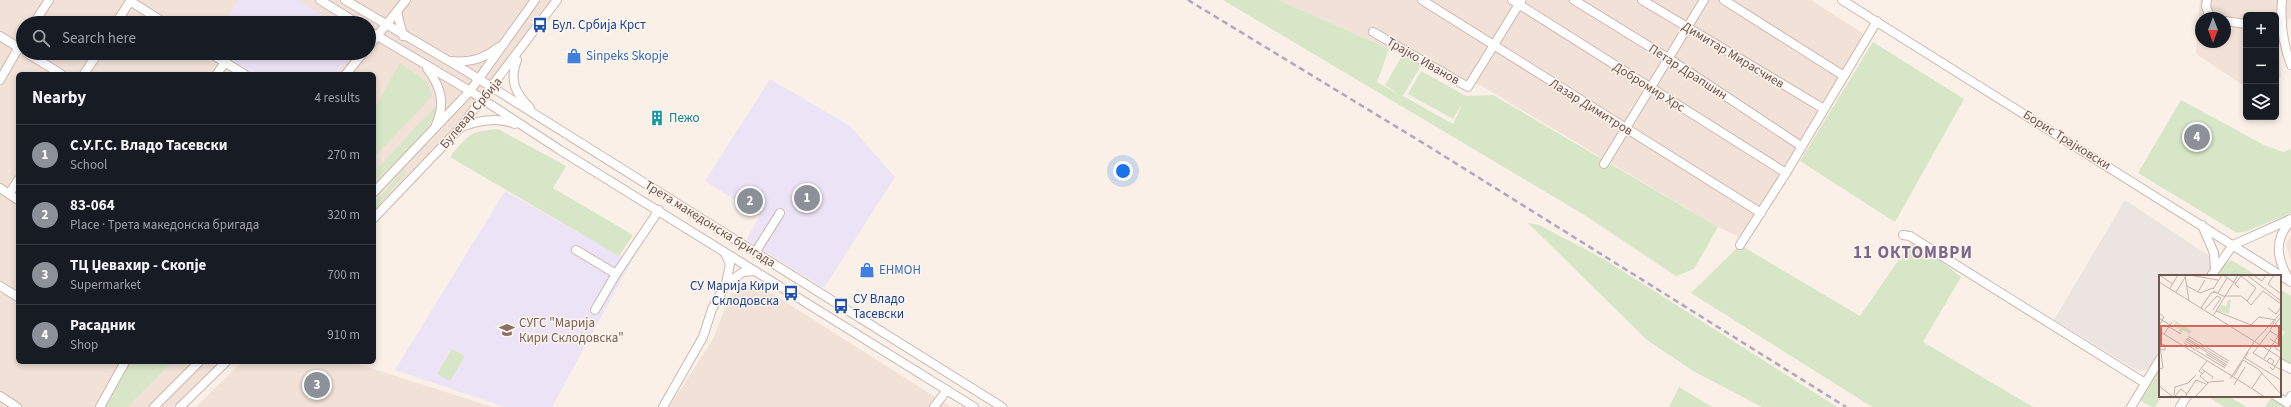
<!DOCTYPE html>
<meta charset="utf-8">
<style>
body{margin:0;font-family:"Source Sans 3",sans-serif;background:#20242c;color:#f1f3f6}
.controls{position:absolute;right:12px;top:12px;display:grid;overflow:hidden;border-radius:6px;box-shadow:0 2px 6px #0003}
.controls button{width:36px;height:36px;display:grid;place-items:center;padding:0;border:0;border-bottom:1px solid #363941;background:#171b24;color:#f1f3f6;font:20px sans-serif}
.compass{position:absolute;left:2195px;top:12px;width:36px;height:36px;border-radius:50%;background:#171b24;box-shadow:0 2px 6px #0003;rotate:180deg}
.you{position:absolute;left:1123px;top:171px;width:14px;height:14px;margin:-10px;border:3px solid #fff;border-radius:50%;background:#1a73e8;box-shadow:0 0 0 6px #1a73e833}
.badge{display:grid;place-items:center;width:26px;height:26px;border-radius:50%;background:#8c9099;color:#fff;font-size:13px;font-weight:700}
.pin{position:absolute;translate:-50% -50%;border:2px solid #fff;box-shadow:0 1px 4px #0006}
.list{margin:0;padding:0;list-style:none}
h2{display:flex;justify-content:space-between;align-items:center;height:52px;margin:0;padding:0 16px;font-size:17px}
h2 small{font-size:13px;font-weight:400;color:#9ea1a6}
.list li{display:grid;grid-template-columns:26px 1fr auto;gap:12px;align-items:center;box-sizing:border-box;height:60px;padding:0 16px;border-top:1px solid #363941}
.list b{display:block;font-size:15px;white-space:nowrap}
.list p{margin:0;font-size:13px;white-space:nowrap;color:#9ea1a6}
.list em{font-size:13px;font-style:normal;color:#9ea1a6}
.icon{flex:none;width:22px;height:22px;fill:none;stroke:currentColor;stroke-width:2;stroke-linecap:round;stroke-linejoin:round}
.map{position:relative;flex:none;width:2291px;height:407px;overflow:hidden}
.search{position:absolute;background:#171b24;box-shadow:0 2px 6px #0003;left:16px;top:16px;width:360px;height:44px;display:flex;align-items:center;gap:10px;box-sizing:border-box;padding:0 14px;border-radius:22px;color:#9ea1a6;font-size:15px}
.panel{position:absolute;background:#171b24;box-shadow:0 2px 6px #0003;left:16px;top:72px;width:360px;height:292px;border-radius:6px}
.map>svg:first-child{display:block}
.residential{fill:#f1e1d6;fill-rule:evenodd}
.industrial{fill:#ebe4e0}
.education{fill:#ede3f6}
.green{fill:#d7e6c7}
.lines{fill:none;stroke-linecap:round;stroke-linejoin:round}
.minor-casing{stroke:#cbb7ae;stroke-width:10}
.minor{stroke:#fff;stroke-width:8}
.rail{stroke:#b2a6c2;stroke-width:2.5;stroke-dasharray:6 4;stroke-linecap:butt}
.labels{text-anchor:middle;dominant-baseline:central;stroke-width:3;stroke-linejoin:round;paint-order:stroke}
.transit-label{font-size:13px;fill:#164399;stroke:#fdf5ed;text-anchor:start}
.street-label{font-size:13px;fill:#71564e;stroke:#fdf5ed}
.shop-label{font-size:13px;fill:#366cbe;stroke:#fdf5ed;text-anchor:start}
.culture-label{font-size:13px;fill:#0d838f;stroke:#fdf5ed;text-anchor:start}
.education-label{font-size:13px;fill:#785e54;stroke:#fdf5ed;text-anchor:start}
.district-label{font-size:17px;font-weight:bold;letter-spacing:1px;fill:#7b668c;stroke:#fdf5ed}
.inset-road{fill:none;stroke:#c3b2aa;stroke-width:1}
.view{fill:#d76659;fill-opacity:0.15;stroke:#d76659;stroke-width:2}
.inset-edge{fill:none;stroke:#71564e;stroke-width:2}
</style>
<div class="map">
<svg width="2291" height="407" viewBox="0 0 2291 407">
<rect width="100%" height="100%" fill="#faf0e7"/>
<g class="residential">
<path d="M0,0H557L497,83L374,218V74H18V362H226L180,407H0ZM23,23H369V53H23Z"/>
<path d="M1278,0H1811L1864,34L1778,179L1740,237L1718,227L1480,85L1465,81L1392,38L1389,49Z"/>
<path d="M2200,0H2291V19H2289L2279,48L2281,77L2276,81V15H2246V87L2196,54ZM2201,18H2225V42H2201Z"/>
<path d="M2291,235V262L2286,244Z"/>
<path d="M755,286L773,294L951,407H669L713,339L730,296L742,289Z"/>
<path d="M242,362H351L493,407H196Z"/>
</g>
<path class="industrial" d="M2125,200L2212,258L2208,276H2160V352L2150,367L2146,370L2138,371L2054,320Z"/>
<g class="education">
<path d="M238,0H299L335,23H224Z"/>
<path d="M233,53H354L337,74H253L229,59Z"/>
<path d="M770,79L850,126L895,177L824,288L746,240L760,216L705,181Z"/>
<path d="M505,191L631,262L552,407H505L395,370Z"/>
</g>
<g class="green">
<path d="M1223,0H1278L1389,49L1377,82L1400,95L1385,85L1403,54L1422,64L1403,96L1453,124L1463,103L1453,119L1408,94L1421,71L1466,96L1493,95L1718,227L1694,269L1676,276L1586,216Z"/>
<path d="M1873,42L1964,99L1895,222L1800,161Z"/>
<path d="M400,63L427,82L432,96L374,157V110Z"/>
<path d="M2181,100L2264,145L2283,152L2291,149V213L2247,231L2237,233L2138,173Z"/>
<path d="M439,103C435,129 397,159 379,178H374V172Z"/>
<path d="M498,129L566,166L553,188L633,235L619,256L450,157C468,135 469,131 498,129Z"/>
<path d="M405,169V174L374,210V203Z"/>
<path d="M1528,223L1539,225L1602,258L1837,407H1762L1695,372L1647,340Z"/>
<path d="M1913,239L1961,277L1923,342L2033,407H1872L1691,293L1740,245L1860,316Z"/>
<path d="M2231,260L2258,276H2211L2215,269Z"/>
<path d="M2280,289L2291,296V369L2280,363V340L2285,332L2280,329Z"/>
<path d="M452,349L465,356L450,381L437,374Z"/>
<path d="M2160,359V396H2162L2155,407H2152L2136,398Z"/>
<path d="M131,362H172L127,407H105Z"/>
<path d="M1679,387L1712,407H1669Z"/>
<path d="M2207,396H2228L2247,407H2224Z"/>
<path d="M2272,396H2276L2287,403L2291,396V407H2265Z"/>
</g>
<g class="lines">
<g class="minor-casing">
<g id="minor">
<path d="M320,0L357,23"/>
<path d="M345,0L466,71L1002,407"/>
<path d="M1422,0L1761,213"/>
<path d="M1512,0L1786,173"/>
<path d="M1574,0L1668,58L1801,146"/>
<path d="M1642,0L1824,109"/>
<path d="M1724,0L1844,76"/>
<path d="M1842,0L2291,282"/>
<path d="M2207,0L2206,6L2210,18"/>
<path d="M2282,0C2280,23 2283,44 2291,65"/>
<path d="M130,1L165,23"/>
<path d="M397,12L403,36"/>
<path d="M2225,21L2246,24"/>
<path d="M34,23L49,0"/>
<path d="M116,23L131,0"/>
<path d="M369,31L470,91L560,150L974,407"/>
<path d="M1373,32L1468,87L1521,1"/>
<path d="M0,36L21,49"/>
<path d="M369,46L406,0"/>
<path d="M27,53L61,74"/>
<path d="M210,53L244,74"/>
<path d="M517,60C509,80 515,93 530,108"/>
<path d="M450,61C470,63 483,59 499,47"/>
<path d="M427,68C441,87 446,103 436,125"/>
<path d="M84,74L98,53"/>
<path d="M217,74L225,62"/>
<path d="M346,74L363,53"/>
<path d="M0,80L23,40"/>
<path d="M462,127C479,120 498,117 515,124"/>
<path d="M1604,164L1704,0"/>
<path d="M0,188L18,200"/>
<path d="M374,192L470,91L535,0"/>
<path d="M9,194L18,180"/>
<path d="M374,218L460,128L557,0"/>
<path d="M2202,225L2214,253L2215,269"/>
<path d="M1903,235L1910,236L2145,383"/>
<path d="M1740,245L1786,173L1877,21"/>
<path d="M576,250L616,274L659,210"/>
<path d="M755,253L780,213"/>
<path d="M2211,276L2233,245L2291,219"/>
<path d="M2289,280C2277,259 2273,240 2291,221"/>
<path d="M726,284L743,272L755,271"/>
<path d="M0,286L18,297"/>
<path d="M595,310L616,274"/>
<path d="M2280,363L2291,369"/>
<path d="M0,396L17,407"/>
<path d="M2276,396L2287,403L2291,396"/>
<path d="M100,407L125,362"/>
<path d="M154,407L199,362"/>
<path d="M180,407L226,362"/>
<path d="M663,407L703,337L712,309L726,284L730,264L725,253"/>
<path d="M934,407L947,390"/>
<path d="M2131,407L2160,359"/>
<path d="M2180,407L2187,396"/>
</g>
</g>
<use href="#minor" class="minor"/>
<path class="rail" d="M1188,0L1428,146L1846,407"/>
</g>
<defs>
<g id="bus-bare" transform="scale(1.2)"><path d="M-5-6H5V4H4V6H2V4H-2V6H-4V4H-5ZM-3.5-4V0h7V-4ZM-3.5 1.2v1.5H-2V1.2ZM2 1.2v1.5H3.5V1.2Z" fill="#1a4fb4" stroke="#fdf5ed" stroke-width="2.5" paint-order="stroke"/></g>
<g id="shop-bare" transform="scale(1.2)"><path d="M-5-2.5h2.3a2.7 3.5 0 0 1 5.4 0H5L5.5 6h-11ZM-1.5-2.5h3a1.5 2.3 0 0 0-3 0Z" fill="#3f7fe0" stroke="#fdf5ed" stroke-width="2.5" paint-order="stroke"/></g>
<g id="building-bare" transform="scale(1.2)"><path d="M-4-6H4V6H1V3H-1V6H-4ZM-2.5-4.3h1.7v1.8h-1.7ZM.8-4.3h1.7v1.8H.8ZM-2.5-1h1.7V.8h-1.7ZM.8-1h1.7V.8H.8Z" fill="#0f9aa8" stroke="#fdf5ed" stroke-width="2.5" paint-order="stroke"/></g>
<g id="school-bare" transform="scale(1.2)"><path d="M0-5L7-2L0 1L-7-2ZM-4 1L0 2.5L4 1V4Q0 6-4 4Z" fill="#8d6e63" stroke="#fdf5ed" stroke-width="2.5" paint-order="stroke"/></g>
</defs>
<g fill-rule="evenodd">
<use href="#bus-bare" x="540" y="25"/>
<use href="#shop-bare" x="574" y="56"/>
<use href="#building-bare" x="657" y="118"/>
<use href="#shop-bare" x="867" y="270"/>
<use href="#bus-bare" x="791" y="293"/>
<use href="#bus-bare" x="841" y="306"/>
<use href="#school-bare" x="507" y="330"/>
</g>
<g class="labels">
<g class="transit-label">
<text x="552" y="25">Бул. Србија Крст</text>
<text x="779" y="286" text-anchor="end">СУ Марија Кири<tspan x="779" dy="15">Склодовска</tspan></text>
<text x="853" y="299">СУ Владо<tspan x="853" dy="15">Тасевски</tspan></text>
</g>
<g class="street-label">
<text transform="translate(1733 55) rotate(31)">Димитар Мирасчиев</text>
<text transform="translate(1423 61) rotate(30)">Трајко Иванов</text>
<text transform="translate(1688 72) rotate(33)">Петар Драпшин</text>
<text transform="translate(1649 87) rotate(32)">Добромир Хрс</text>
<text transform="translate(1591 107) rotate(32)">Лазар Димитров</text>
<text transform="translate(471 113) rotate(-50)">Булевар Србија</text>
<text transform="translate(2067 140) rotate(32)">Борис Трајковски</text>
<text transform="translate(710 224) rotate(32)">Трета македонска бригада</text>
</g>
<g class="shop-label">
<text x="586" y="56">Sinpeks Skopje</text>
<text x="879" y="270">ЕНМОН</text>
</g>
<g class="culture-label">
<text x="669" y="118">Пежо</text>
</g>
<g class="education-label">
<text x="519" y="323">СУГС "Марија<tspan x="519" dy="15">Кири Склодовска"</tspan></text>
</g>
<g class="district-label">
<text x="1913" y="253">11 ОКТОМВРИ</text>
</g>
</g>
<g transform="translate(2159 275)">
<rect width="122" height="122" fill="#faf0e7"/>
<path d="M69,25H72L70,39L58,36L62,30L67,31ZM15,45L33,56L30,59L24,55L22,59L19,57L21,54L15,50L17,46H13Z" fill="#d7e6c7"/>
<path class="inset-road" d="M0,0L14,9M26,0L30,26M30,0L59,5M64,0L76,8M88,0L122,26M94,0L103,6L107,0M115,0L109,9L122,19M0,7L122,83M28,11L41,18L54,13M11,13L19,0M80,13L76,9L82,1L97,13L88,26L92,30L104,16L122,29M54,14L63,0M54,16L64,21H82L88,26M17,17L27,1M39,17L46,5M59,18L68,3M42,33L52,18L56,17M109,33L117,39L122,32M46,34L58,21L62,23L54,35M57,36L92,50L100,42L117,45M0,38L5,42L0,51M54,41L79,0M122,42L116,49L122,52M0,43L11,50M115,47L111,56L94,78L122,95M10,52L22,59M0,56L73,101L95,67L122,38M111,56L122,63M5,59L13,47M29,61L70,86M0,63L4,93L0,94M28,63L69,88M27,64L68,90M111,64L122,71M26,66L40,74M122,67L116,73L122,77M25,68L66,93M0,74L6,75V70H3M89,77L86,83L122,105M47,79L67,91M105,84L119,61M84,85L99,94L122,119M108,86L111,83L115,86L113,90M111,92L114,95L121,83M43,94L54,102L53,104M46,96L41,101L49,108M44,99L40,96L48,86M75,101L84,85M71,104L73,101L106,122M75,110L86,92M0,111L13,121M93,113L103,98M15,120L16,112L29,108L37,100M16,121L22,114L28,119M26,122L37,105L47,109M36,122L50,107L65,106"/>
<path class="view" d="M2,51H120V71H2Z"/>
<rect width="122" height="122" class="inset-edge"/>
</g>
</svg>
<div class="controls">
<button>+</button>
<button>−</button>
<button><svg class="icon" aria-label="layers" viewBox="0 0 24 24"><path d="M12 4l9 5-9 5-9-5zM3 14l9 5 9-5"/></svg></button>
</div>
<svg class="compass" viewBox="-18 -18 36 36"><path d="M0-13l5 13h-10z" fill="#e53935"/><path d="M0 13l5-13h-10z" fill="#9ea1a6"/></svg>
<div class="you"></div>
<div class="pin badge" style="left:807px;top:198px">1</div>
<div class="pin badge" style="left:750px;top:201px">2</div>
<div class="pin badge" style="left:317px;top:385px">3</div>
<div class="pin badge" style="left:2197px;top:137px">4</div>
<div class="search"><svg class="icon" aria-label="search" viewBox="0 0 24 24"><circle cx="10" cy="10" r="6"/><path d="M15 15l6 6"/></svg>Search here</div>
<section class="panel">
<h2>Nearby<small>4 results</small></h2>
<ul class="list">
<li><span class="badge">1</span><div><b>С.У.Г.С. Владо Тасевски</b><p>School</p></div><em>270 m</em></li>
<li><span class="badge">2</span><div><b>83-064</b><p>Place · Трета македонска бригада</p></div><em>320 m</em></li>
<li><span class="badge">3</span><div><b>ТЦ Џевахир - Скопје</b><p>Supermarket</p></div><em>700 m</em></li>
<li><span class="badge">4</span><div><b>Расадник</b><p>Shop</p></div><em>910 m</em></li>
</ul>
</section>
</div>
